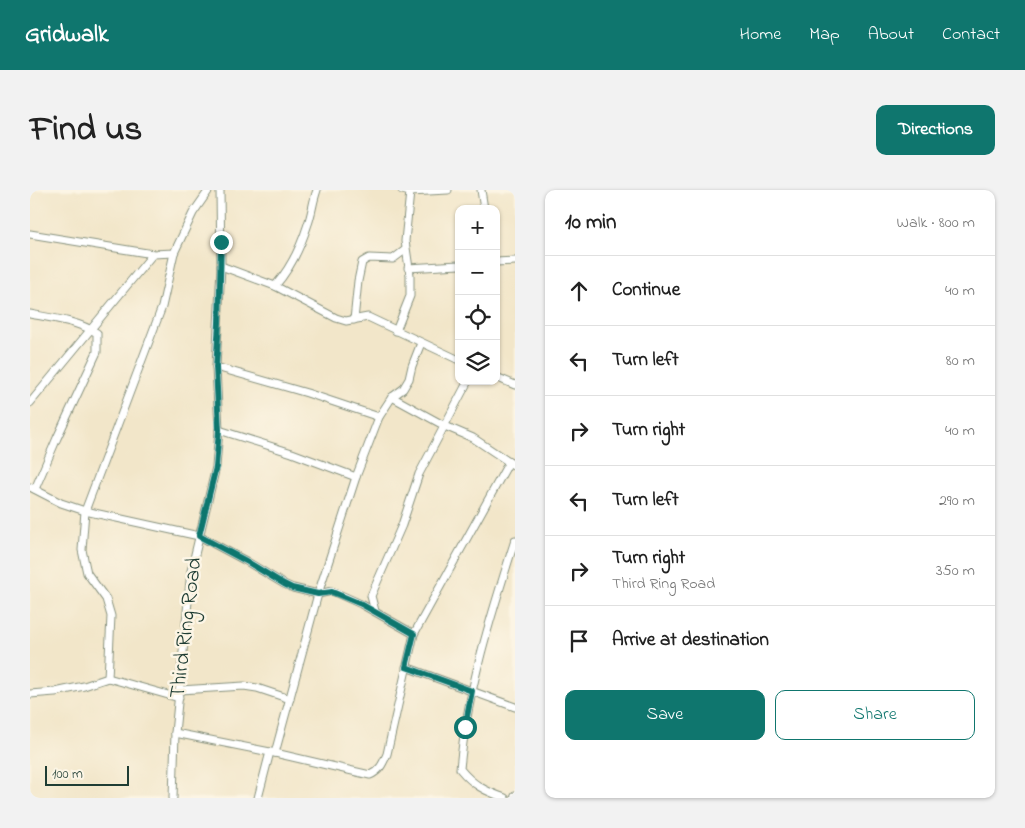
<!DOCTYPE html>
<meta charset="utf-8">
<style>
body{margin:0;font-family:"Indie Flower",sans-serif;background:#f2f2f2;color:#222}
.controls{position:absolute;right:15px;top:15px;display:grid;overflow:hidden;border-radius:10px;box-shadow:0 1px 4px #0004}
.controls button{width:45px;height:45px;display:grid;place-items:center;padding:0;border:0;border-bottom:1px solid #e0e0e0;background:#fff;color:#222;font:25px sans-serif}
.scale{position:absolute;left:15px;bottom:12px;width:84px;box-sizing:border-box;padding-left:5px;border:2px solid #1f3d34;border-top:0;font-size:14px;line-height:18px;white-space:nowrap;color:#1f3d34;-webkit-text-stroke:4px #fcf5e5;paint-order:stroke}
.stop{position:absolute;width:15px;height:15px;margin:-11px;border:4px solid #0f766e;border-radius:50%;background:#fff}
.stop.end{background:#0f766e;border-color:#fff;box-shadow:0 1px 5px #0008}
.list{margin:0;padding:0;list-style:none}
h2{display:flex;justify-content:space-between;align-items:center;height:65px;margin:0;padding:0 20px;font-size:21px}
h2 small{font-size:16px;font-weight:400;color:#767676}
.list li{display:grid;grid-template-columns:32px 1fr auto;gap:15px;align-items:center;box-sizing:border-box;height:70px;padding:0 20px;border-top:1px solid #e0e0e0}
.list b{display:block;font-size:19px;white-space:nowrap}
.list p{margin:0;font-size:16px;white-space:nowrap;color:#767676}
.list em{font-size:16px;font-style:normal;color:#767676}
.actions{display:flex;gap:10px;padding:15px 20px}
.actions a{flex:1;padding:11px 0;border:1px solid #0f766e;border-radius:10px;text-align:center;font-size:18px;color:#0f766e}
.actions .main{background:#0f766e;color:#fff}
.icon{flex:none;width:28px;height:28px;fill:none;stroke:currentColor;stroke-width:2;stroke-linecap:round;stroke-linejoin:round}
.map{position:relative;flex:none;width:485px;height:608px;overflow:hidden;border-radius:10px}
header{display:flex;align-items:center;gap:30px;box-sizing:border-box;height:70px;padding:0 25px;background:#0f766e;color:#fff}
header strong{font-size:24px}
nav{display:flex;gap:28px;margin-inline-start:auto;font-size:18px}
.intro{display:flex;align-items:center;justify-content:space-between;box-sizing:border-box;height:120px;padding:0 30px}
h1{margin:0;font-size:35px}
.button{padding:12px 22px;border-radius:10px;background:#0f766e;color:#fff;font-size:18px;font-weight:700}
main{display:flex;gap:30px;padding:0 30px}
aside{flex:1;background:#fff;border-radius:10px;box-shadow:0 1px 4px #0004}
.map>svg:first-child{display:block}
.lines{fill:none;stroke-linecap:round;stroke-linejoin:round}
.minor-casing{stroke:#88927e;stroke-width:9}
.minor{stroke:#fff;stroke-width:7}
.route{stroke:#0f766e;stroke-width:6}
.labels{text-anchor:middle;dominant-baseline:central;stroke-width:5;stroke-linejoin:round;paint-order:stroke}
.street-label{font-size:22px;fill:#1f3d34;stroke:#fcf5e5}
</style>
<header>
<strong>Gridwalk</strong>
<nav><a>Home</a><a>Map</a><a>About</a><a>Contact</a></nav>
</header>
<div class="intro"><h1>Find us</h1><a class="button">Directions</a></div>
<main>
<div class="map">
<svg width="485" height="608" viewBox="0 0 485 608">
<rect width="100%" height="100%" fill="#fcf5e5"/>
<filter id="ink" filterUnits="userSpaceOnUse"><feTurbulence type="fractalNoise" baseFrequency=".02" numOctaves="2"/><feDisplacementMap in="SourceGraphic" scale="10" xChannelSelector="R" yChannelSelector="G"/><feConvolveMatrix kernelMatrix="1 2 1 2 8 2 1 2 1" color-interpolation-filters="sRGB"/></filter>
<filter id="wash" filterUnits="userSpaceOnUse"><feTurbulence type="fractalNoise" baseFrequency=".0096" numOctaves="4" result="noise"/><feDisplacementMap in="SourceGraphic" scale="20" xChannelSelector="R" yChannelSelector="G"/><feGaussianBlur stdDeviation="1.12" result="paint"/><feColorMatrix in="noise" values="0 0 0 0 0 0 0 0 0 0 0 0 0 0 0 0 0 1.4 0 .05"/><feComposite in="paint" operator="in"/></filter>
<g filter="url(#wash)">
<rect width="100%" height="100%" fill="#f2e6c9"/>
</g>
<g filter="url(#ink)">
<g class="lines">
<g class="minor-casing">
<g id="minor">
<path d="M372,0L380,2L418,0"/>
<path d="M451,0L454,19"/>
<path d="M0,44L123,64L144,63L163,23L179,0"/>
<path d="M466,72L485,71"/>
<path d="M191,76L245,96L306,128L316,131L338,127L429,170"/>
<path d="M378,78L429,75"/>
<path d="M245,96C260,79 271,56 278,34C282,23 283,11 287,0"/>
<path d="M0,124C22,128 47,131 67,143V162L27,248L5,299"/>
<path d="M324,130L328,91L332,72L339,68L363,69L375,60"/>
<path d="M366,141L380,106V85L375,51L380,2"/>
<path d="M186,177L277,203L349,227"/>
<path d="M466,187L485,195"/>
<path d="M362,207L415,236L443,248L485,276"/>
<path d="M0,213L123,64"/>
<path d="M189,240L262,263L326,287"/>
<path d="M0,297L31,313L55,321L169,346L216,371L254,394L263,398L288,404L302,401L331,414L384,444L357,564C353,573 350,581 340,585L245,563L145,543"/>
<path d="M345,421L341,406L372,335L389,284L438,191"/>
<path d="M384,444L479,272"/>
<path d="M376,477L485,517"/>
<path d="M78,488L81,426L76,409L57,383L52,360L55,321L132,117L144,63"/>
<path d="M150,500L214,496L227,498L260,509"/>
<path d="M0,504L25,502L54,496L78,488L149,508"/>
<path d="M245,563L288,404L326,287L349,227L362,207L373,199L379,189L382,176L391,153"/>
<path d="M143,608L145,543L161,381L186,277L189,240L186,177L191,76L190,0"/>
<path d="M228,608L240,562"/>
<path d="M475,608C455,601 443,595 430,579C437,501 461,425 485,350"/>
<path d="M484,608L485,606"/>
</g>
</g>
<use href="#minor" class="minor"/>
</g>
</g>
<g class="lines" filter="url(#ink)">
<path class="route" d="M191,52L189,133L186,177L189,240L186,277L169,346L216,371L254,394L262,398L288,404L302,402L331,414L384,444L376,477L442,501L435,537"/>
</g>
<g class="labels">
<g class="street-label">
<text transform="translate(157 438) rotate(-83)">Third Ring Road</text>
</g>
</g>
</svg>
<div class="controls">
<button>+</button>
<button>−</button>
<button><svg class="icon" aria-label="locate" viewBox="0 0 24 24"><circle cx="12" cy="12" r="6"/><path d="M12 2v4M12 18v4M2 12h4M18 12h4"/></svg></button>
<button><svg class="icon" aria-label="layers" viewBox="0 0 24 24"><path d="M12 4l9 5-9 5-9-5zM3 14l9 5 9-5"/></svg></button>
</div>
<div class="scale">100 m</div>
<div class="stop" style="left:435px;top:537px"></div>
<div class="stop end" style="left:191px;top:52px"></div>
</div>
<aside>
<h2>10 min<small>Walk · 800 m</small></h2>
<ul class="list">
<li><svg class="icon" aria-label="ahead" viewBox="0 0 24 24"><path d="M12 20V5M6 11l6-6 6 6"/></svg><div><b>Continue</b></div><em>40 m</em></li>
<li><svg class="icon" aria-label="left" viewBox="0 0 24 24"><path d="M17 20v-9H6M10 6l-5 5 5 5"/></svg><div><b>Turn left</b></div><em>80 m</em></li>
<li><svg class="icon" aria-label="right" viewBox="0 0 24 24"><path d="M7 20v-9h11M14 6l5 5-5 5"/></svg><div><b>Turn right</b></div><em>40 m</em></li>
<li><svg class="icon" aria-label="left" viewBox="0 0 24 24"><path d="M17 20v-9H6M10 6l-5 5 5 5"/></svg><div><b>Turn left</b></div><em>290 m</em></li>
<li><svg class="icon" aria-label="right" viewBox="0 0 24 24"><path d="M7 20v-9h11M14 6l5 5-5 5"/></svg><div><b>Turn right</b><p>Third Ring Road</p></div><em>350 m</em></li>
<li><svg class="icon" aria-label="arrive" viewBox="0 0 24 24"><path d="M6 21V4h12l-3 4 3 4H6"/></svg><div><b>Arrive at destination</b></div></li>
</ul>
<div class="actions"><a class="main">Save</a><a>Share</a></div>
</aside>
</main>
